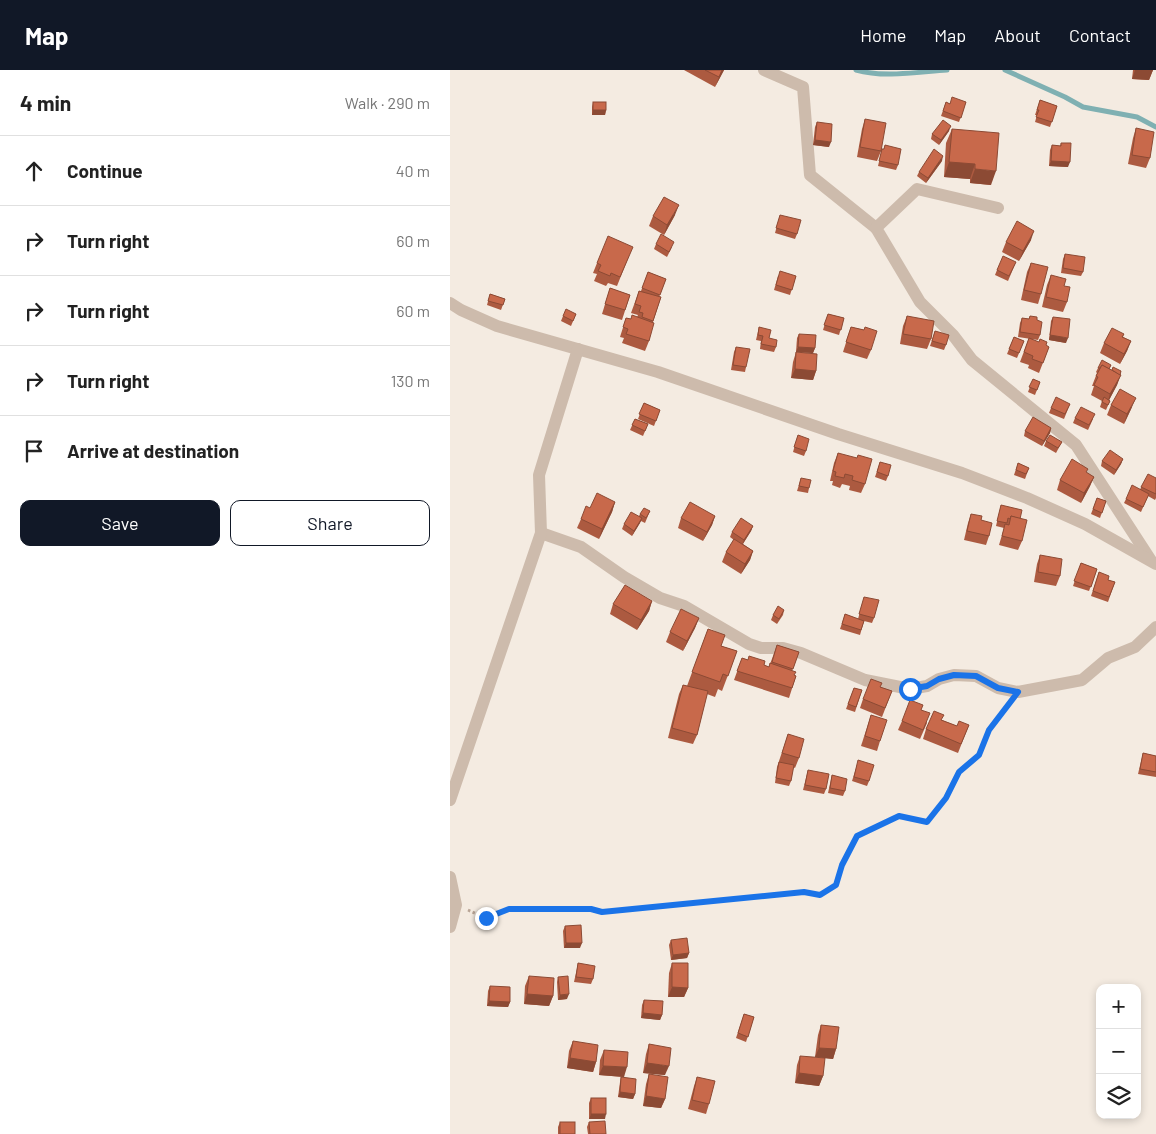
<!DOCTYPE html>
<meta charset="utf-8">
<style>
body{margin:0;font-family:Barlow,sans-serif;background:#f2f2f2;color:#222}
.controls{position:absolute;right:15px;bottom:15px;display:grid;overflow:hidden;border-radius:10px;box-shadow:0 2px 8px #0003}
.controls button{width:45px;height:45px;display:grid;place-items:center;padding:0;border:0;border-bottom:1px solid #e0e0e0;background:#fff;color:#222;font:25px sans-serif}
.stop{position:absolute;width:15px;height:15px;margin:-11px;border:4px solid #1a73e8;border-radius:50%;background:#fff}
.stop.end{background:#1a73e8;border-color:#fff;box-shadow:0 1px 5px #0008}
.list{margin:0;padding:0;list-style:none}
h2{display:flex;justify-content:space-between;align-items:center;height:65px;margin:0;padding:0 20px;font-size:21px}
h2 small{font-size:16px;font-weight:400;color:#767676}
.list li{display:grid;grid-template-columns:32px 1fr auto;gap:15px;align-items:center;box-sizing:border-box;height:70px;padding:0 20px;border-top:1px solid #e0e0e0}
.list b{display:block;font-size:19px;white-space:nowrap}
.list em{font-size:16px;font-style:normal;color:#767676}
.actions{display:flex;gap:10px;padding:15px 20px}
.actions a{flex:1;padding:11px 0;border:1px solid #111827;border-radius:10px;text-align:center;font-size:18px;color:#111827}
.actions .main{background:#111827;color:#fff}
.icon{flex:none;width:28px;height:28px;fill:none;stroke:currentColor;stroke-width:2;stroke-linecap:round;stroke-linejoin:round}
.map{position:relative;flex:none;width:706px;height:1064px;overflow:hidden}
header{display:flex;align-items:center;gap:30px;box-sizing:border-box;height:70px;padding:0 25px;background:#111827;color:#fff}
header strong{font-size:24px}
nav{display:flex;gap:28px;margin-inline-start:auto;font-size:18px}
main{display:flex}
aside{flex:1;background:#fff}
.map>svg:first-child{display:block}
.lines{fill:none;stroke-linecap:round;stroke-linejoin:round}
.stream{stroke:#7fb0b2;stroke-width:5}
.path{stroke:#b9a596;stroke-width:3;stroke-dasharray:2.5 2.5;stroke-linecap:butt}
.minor{stroke:#cdbbac;stroke-width:12}
.wall{fill:#ac5a40}
.shaded-wall{fill:#8c4a34}
.building{fill:#c8694b;stroke:#8c4a34}
.route{stroke:#1a73e8;stroke-width:6}
</style>
<header>
<strong>Map</strong>
<nav><a>Home</a><a>Map</a><a>About</a><a>Contact</a></nav>
</header>
<main>
<aside>
<h2>4 min<small>Walk · 290 m</small></h2>
<ul class="list">
<li><svg class="icon" aria-label="ahead" viewBox="0 0 24 24"><path d="M12 20V5M6 11l6-6 6 6"/></svg><div><b>Continue</b></div><em>40 m</em></li>
<li><svg class="icon" aria-label="right" viewBox="0 0 24 24"><path d="M7 20v-9h11M14 6l5 5-5 5"/></svg><div><b>Turn right</b></div><em>60 m</em></li>
<li><svg class="icon" aria-label="right" viewBox="0 0 24 24"><path d="M7 20v-9h11M14 6l5 5-5 5"/></svg><div><b>Turn right</b></div><em>60 m</em></li>
<li><svg class="icon" aria-label="right" viewBox="0 0 24 24"><path d="M7 20v-9h11M14 6l5 5-5 5"/></svg><div><b>Turn right</b></div><em>130 m</em></li>
<li><svg class="icon" aria-label="arrive" viewBox="0 0 24 24"><path d="M6 21V4h12l-3 4 3 4H6"/></svg><div><b>Arrive at destination</b></div></li>
</ul>
<div class="actions"><a class="main">Save</a><a>Share</a></div>
</aside>
<div class="map">
<svg width="706" height="1064" viewBox="0 0 706 1064">
<rect width="100%" height="100%" fill="#f4ebe1"/>
<g class="lines">
<g class="stream">
<path d="M406,0C434,8 468,2 497,0"/>
<path d="M555,0L615,27L633,37L687,47L706,57"/>
</g>
<path class="path" d="M18,840L36,848L59,839H141L152,842L354,822L370,825L386,815L392,795L407,766L449,746L477,752L496,728L509,702L529,685L539,660L559,635"/>
<g class="minor">
<path d="M314,0L353,17L360,105L426,158"/>
<path d="M548,138L467,119L426,158L470,232L503,265L522,290L626,375L700,489"/>
<path d="M0,233L11,240L47,256L208,302L388,364L512,403L577,428L635,454L706,494"/>
<path d="M91,463L131,477L174,507L210,528L234,536L299,574L311,578H333L351,583L415,610L460,619L477,616L489,609L504,605L526,606L548,618L568,622L632,610L658,588L685,577L706,557"/>
<path d="M0,730L91,463L89,405L128,279"/>
<path d="M0,807L6,835L0,857"/>
</g>
</g>
<g class="wall">
<path d="M234,0H274L265,17Z"/>
<path d="M683,0H703L699,10L682,9Z"/>
<path d="M590,30L607,36L600,57L585,52L587,45H585Z"/>
<path d="M143,32L156,40L155,45H142V37Z"/>
<path d="M496,32L500,34L516,32L509,52L491,46Z"/>
<path d="M415,49L431,81L427,91L407,87L412,59Z"/>
<path d="M367,52L379,77L363,75L365,57Z"/>
<path d="M686,58L700,88L696,98L678,94L683,68Z"/>
<path d="M502,59L541,115L520,113V109L494,107L496,73Z"/>
<path d="M499,61L489,75L481,69L482,64Z"/>
<path d="M611,73L618,97L599,96L600,80L602,75L610,76Z"/>
<path d="M435,75L448,95L446,100L428,96L432,79H434Z"/>
<path d="M492,91L476,113L467,106L469,102Z"/>
<path d="M225,145L214,165L199,156L203,146Z"/>
<path d="M330,145L347,164L345,169L325,163Z"/>
<path d="M581,170L569,191L552,182L556,172Z"/>
<path d="M206,174L222,177L217,187L204,179Z"/>
<path d="M615,184L633,202L631,206L611,203L613,189Z"/>
<path d="M179,186L167,216L158,213L156,216L144,211L147,204L143,203L147,193Z"/>
<path d="M566,192L558,211L545,205L547,200Z"/>
<path d="M581,193L591,224L588,234L571,230L577,202Z"/>
<path d="M198,202L216,209L209,227H211L203,252L199,271L195,281L172,273L174,268L170,267L176,248L180,249L187,247L188,245L181,243L189,221H191Z"/>
<path d="M601,205L614,216L617,232L613,242L592,237L597,215Z"/>
<path d="M328,206H346L340,225L324,220Z"/>
<path d="M160,218L180,225L172,250L152,244Z"/>
<path d="M40,224L55,229L51,240L37,235Z"/>
<path d="M126,244L121,256L111,251L113,246Z"/>
<path d="M378,244L394,248L389,265L373,260Z"/>
<path d="M457,246L481,269L477,279L450,274L453,256Z"/>
<path d="M580,246L587,250L590,265L588,270L568,267L570,253L572,248L579,249Z"/>
<path d="M603,247L616,273L599,270L601,251Z"/>
<path d="M309,257L319,268L326,277L324,282L310,279L311,271L306,270Z"/>
<path d="M401,257L414,260L421,280L417,289L393,282Z"/>
<path d="M485,261L496,275L494,280L480,276Z"/>
<path d="M349,264L365,278L363,283L346,282L347,268Z"/>
<path d="M674,264L673,267L681,271L677,281L670,294L650,283L654,273Z"/>
<path d="M564,267L574,271L567,288L557,284Z"/>
<path d="M579,268L599,277L589,303L578,298L579,295L570,292Z"/>
<path d="M286,277L296,297L295,302L281,300L284,282Z"/>
<path d="M346,282L366,301L363,310L341,308L343,292Z"/>
<path d="M661,295L659,299L662,300L671,301L667,315L659,330L660,331L656,340L650,337L652,331L641,325L644,316H642L647,303L646,302L648,298Z"/>
<path d="M583,309L590,312L585,325L578,322Z"/>
<path d="M194,333L210,340L204,356L188,349Z"/>
<path d="M620,334L614,349L599,343L601,338Z"/>
<path d="M661,335L682,337L674,354L657,345Z"/>
<path d="M625,348L643,349L638,360L623,353Z"/>
<path d="M185,349L198,354L193,366L180,360Z"/>
<path d="M601,358L600,363L592,376L574,366L575,361Z"/>
<path d="M348,365L356,381L354,386L343,382Z"/>
<path d="M596,371L612,372L606,383L594,376Z"/>
<path d="M388,383L415,414L411,423L399,420L400,416L392,414L390,418L382,415L383,411H380L384,393Z"/>
<path d="M673,389L671,394L664,405L651,396L652,391Z"/>
<path d="M430,392L438,406L436,411L425,407Z"/>
<path d="M568,393L579,398L575,409L564,405Z"/>
<path d="M637,403L644,407L640,416L631,433L607,420L610,410Z"/>
<path d="M351,408L359,418L358,423L347,421Z"/>
<path d="M706,408V428L705,430L698,426L691,442L674,433L676,429L690,420L691,417Z"/>
<path d="M647,428L656,431L650,448L641,444Z"/>
<path d="M165,432L162,442L149,469L127,458L131,449L140,438Z"/>
<path d="M551,435L570,449L572,471L568,480L549,475L554,458L546,456Z"/>
<path d="M200,441L195,453L191,451L182,466L172,459L174,454L189,446L190,444Z"/>
<path d="M521,444L531,450L539,466L536,475L514,470L518,453Z"/>
<path d="M265,446L262,455L253,471L228,458L231,448Z"/>
<path d="M303,456L301,461L293,474L303,481L300,490L291,504L272,492L276,482L284,470L280,467L282,462Z"/>
<path d="M590,485L610,506L606,516L584,512L587,494Z"/>
<path d="M631,493L647,499L639,521L623,516Z"/>
<path d="M649,502L658,510L665,512L658,532L641,526Z"/>
<path d="M414,527L424,548L422,553L414,551L410,565L390,559L395,544L408,549Z"/>
<path d="M202,531L199,541L187,560L160,544L163,534Z"/>
<path d="M334,540L333,545L327,554L321,550L323,545Z"/>
<path d="M249,548L245,558L233,581L216,572L220,562Z"/>
<path d="M258,559L271,576L287,581L272,621L268,619L265,627L257,624L247,665L243,674L218,668L229,624L233,615L237,616Z"/>
<path d="M327,575L349,582L342,601L344,605L346,606L339,628L284,610L292,588L319,597Z"/>
<path d="M430,617L442,621L432,647L410,638L413,629Z"/>
<path d="M404,618L412,620L405,642L396,639Z"/>
<path d="M471,640L477,653L470,669L448,660L452,651Z"/>
<path d="M421,645L430,671L427,681L411,676Z"/>
<path d="M492,650L507,656L519,655L508,683L473,669L476,659Z"/>
<path d="M338,664L349,688L345,698L343,697L341,711L339,716L325,713L327,697Z"/>
<path d="M693,683L706,686V707L688,704Z"/>
<path d="M407,695L419,711L417,716L402,711Z"/>
<path d="M358,700L376,719L374,724L353,720Z"/>
<path d="M382,705L395,721L393,726L378,723Z"/>
<path d="M115,856L130,878H114L113,861Z"/>
<path d="M221,870L239,883L237,888L221,890L219,875Z"/>
<path d="M128,893L143,909L141,914L124,912L127,898Z"/>
<path d="M222,893L238,918L234,927H218L219,903Z"/>
<path d="M79,906L103,926L99,936L74,934L75,916Z"/>
<path d="M108,907L117,929L108,930L107,912Z"/>
<path d="M40,916L60,932L58,937L37,936L38,921Z"/>
<path d="M194,930L212,945L210,950L191,948L192,935Z"/>
<path d="M294,944L304,947L296,972L286,968Z"/>
<path d="M371,955L386,979L383,989L365,987L368,965Z"/>
<path d="M123,971L146,992L143,1002L117,998L119,981Z"/>
<path d="M199,974L215,1005L193,1003L196,984Z"/>
<path d="M154,980L174,1007L149,1005L150,990Z"/>
<path d="M350,986L373,1006L369,1016L345,1013L347,995Z"/>
<path d="M199,1004L215,1029L211,1038L193,1036L196,1014Z"/>
<path d="M171,1007L185,1024L183,1029L168,1027L170,1012Z"/>
<path d="M247,1007L259,1034L256,1044L238,1039L244,1016Z"/>
<path d="M141,1028L155,1049H139V1033Z"/>
<path d="M110,1052L125,1064H108V1057Z"/>
<path d="M139,1052L156,1064H138L137,1057Z"/>
</g>
<g class="shaded-wall">
<path d="M272,0H274L265,17L269,7Z"/>
<path d="M685,0H703L699,10L682,9Z"/>
<path d="M143,40H156L155,45H142Z"/>
<path d="M501,56L499,61L489,75L491,70Z"/>
<path d="M365,70L381,72L379,77L363,75Z"/>
<path d="M493,86L492,91L476,113L478,108Z"/>
<path d="M601,91L620,92L618,97L599,96Z"/>
<path d="M499,92L525,94L520,109L494,107Z"/>
<path d="M525,99L546,101L541,115L520,113Z"/>
<path d="M229,135L225,145L214,165L217,155Z"/>
<path d="M584,161L581,170L569,191L573,181Z"/>
<path d="M600,265L618,268L616,273L599,270Z"/>
<path d="M681,271L677,281L670,294L674,284Z"/>
<path d="M348,277L365,278L363,283L346,282Z"/>
<path d="M345,299L366,301L363,310L341,308Z"/>
<path d="M671,305L667,315L657,334L660,324Z"/>
<path d="M686,328L682,337L674,354L677,344Z"/>
<path d="M601,358L600,363L592,376L594,371Z"/>
<path d="M673,389L671,394L664,405L666,400Z"/>
<path d="M644,407L640,416L631,433L634,423Z"/>
<path d="M165,432L162,442L149,469L152,459Z"/>
<path d="M265,446L262,455L253,471L257,462Z"/>
<path d="M192,448L190,453L182,466L184,461Z"/>
<path d="M303,456L301,461L292,475L294,470Z"/>
<path d="M303,481L300,490L291,504L295,494Z"/>
<path d="M202,531L199,541L187,560L191,550Z"/>
<path d="M249,548L245,558L233,581L237,571Z"/>
<path d="M116,873H132L130,878H114Z"/>
<path d="M239,883L237,888L221,890L223,885Z"/>
<path d="M222,917L238,918L234,927H218Z"/>
<path d="M77,924L103,926L99,936L74,934Z"/>
<path d="M119,924L117,929L108,930L110,925Z"/>
<path d="M39,931L60,932L58,937L37,936Z"/>
<path d="M193,943L212,945L210,950L191,948Z"/>
<path d="M369,978L386,979L383,989L365,987Z"/>
<path d="M120,988L146,992L143,1002L117,998Z"/>
<path d="M197,993L219,996L215,1005L193,1003Z"/>
<path d="M153,996L177,997L174,1007L149,1005Z"/>
<path d="M349,1003L373,1006L369,1016L345,1013Z"/>
<path d="M170,1022L185,1024L183,1029L168,1027Z"/>
<path d="M196,1026L215,1029L211,1038L193,1036Z"/>
<path d="M141,1044H156L155,1049H139Z"/>
</g>
<g class="building">
<path d="M255,0H272L269,7Z"/>
<path d="M502,27L516,32L511,48L493,41L496,32L500,34Z"/>
<path d="M590,30L607,36L602,52L586,47L589,40H587Z"/>
<rect x="143" y="32" width="13" height="8"/>
<path d="M415,49L436,53L431,81L410,77Z"/>
<path d="M493,50L501,56L491,70L482,64Z"/>
<path d="M367,52L382,54L381,72L365,70Z"/>
<path d="M686,58L704,62L700,88L682,85Z"/>
<path d="M502,59L549,63L546,101L525,99V94L499,92Z"/>
<path d="M611,73H621L620,92L601,91L602,75L611,76Z"/>
<path d="M435,75L451,79L448,95L429,91L432,79H434Z"/>
<path d="M484,79L493,86L478,108L469,102Z"/>
<path d="M214,127L229,135L217,155L203,146Z"/>
<path d="M330,145L351,150L347,164L326,158Z"/>
<path d="M567,151L584,161L573,181L556,172Z"/>
<path d="M211,164L224,172L219,182L206,174Z"/>
<path d="M158,166L183,177L170,207L161,203L160,206L148,201L151,195L147,193Z"/>
<path d="M615,184L635,187L633,202L613,198Z"/>
<path d="M553,186L566,192L559,206L547,200Z"/>
<path d="M581,193L598,197L591,224L574,220Z"/>
<path d="M330,201L346,206L342,220L326,215Z"/>
<path d="M198,202L216,209L210,225L192,218Z"/>
<path d="M601,205L616,209L614,216L620,217L617,232L596,227Z"/>
<path d="M160,218L180,225L175,240L155,234Z"/>
<path d="M189,221L211,227L203,251L192,247L193,243L189,242L191,236L185,234Z"/>
<path d="M40,224L55,229L53,235L38,231Z"/>
<path d="M116,239L126,244L123,251L113,246Z"/>
<path d="M378,244L394,248L391,260L374,255Z"/>
<path d="M182,245L204,253L199,271L176,264L178,259L173,257L176,248L181,249Z"/>
<path d="M457,246L484,251L481,269L453,264Z"/>
<path d="M580,246L587,247V250L592,252L590,265L570,262L572,248L579,249Z"/>
<path d="M603,247L620,249L618,268L600,265Z"/>
<path d="M309,257L321,260L319,268L327,270L326,277L311,274L313,266L308,265Z"/>
<path d="M401,257L414,260L415,257L427,261L421,280L396,272Z"/>
<path d="M662,258L674,264L672,267L681,271L674,284L654,273Z"/>
<path d="M485,261L499,265L496,275L482,271Z"/>
<path d="M349,264L366,265L365,278L348,277Z"/>
<path d="M564,267L574,271L569,283L559,279Z"/>
<path d="M579,268L589,272L590,269L597,272L596,275L599,277L593,293L582,289L583,286L574,282Z"/>
<path d="M286,277L300,279L296,297L283,295Z"/>
<path d="M346,282L367,284L366,301L345,299Z"/>
<path d="M652,290L661,295L659,299L652,295L650,298H648Z"/>
<path d="M652,295L671,305L660,324L644,315L648,307L646,306Z"/>
<path d="M663,297L671,301L670,305L662,300Z"/>
<path d="M583,309L590,312L587,320L579,317Z"/>
<path d="M670,319L686,328L677,344L661,335Z"/>
<path d="M606,327L620,334L615,344L601,338Z"/>
<path d="M654,327L660,331L658,335L652,332Z"/>
<path d="M194,333L210,340L206,351L189,344Z"/>
<path d="M631,337L645,344L639,355L625,348Z"/>
<path d="M583,347L601,358L594,371L575,361Z"/>
<path d="M185,349L198,354L195,361L182,355Z"/>
<path d="M348,365L359,369L356,381L344,377Z"/>
<path d="M600,365L612,372L608,378L596,371Z"/>
<path d="M660,380L673,389L666,400L652,391Z"/>
<path d="M388,383L407,388L408,385L422,389L415,414L402,410L403,406L395,404L394,408L385,406L386,402L383,401Z"/>
<path d="M622,389L638,399L636,402L644,407L634,423L610,410Z"/>
<path d="M430,392L441,395L438,406L427,402Z"/>
<path d="M568,393L579,398L576,404L566,400Z"/>
<path d="M698,404L706,408V424L691,417Z"/>
<path d="M351,408L361,410L359,418L349,416Z"/>
<path d="M682,415L699,424L693,437L676,429Z"/>
<path d="M147,423L165,432L152,459L131,449L136,436L140,438Z"/>
<path d="M647,428L656,431L652,443L643,439Z"/>
<path d="M240,432L265,446L257,462L231,448Z"/>
<path d="M551,435L572,440L570,449L561,446L560,449L558,448L557,453L547,451Z"/>
<path d="M194,438L200,441L196,448L190,444Z"/>
<path d="M181,442L192,448L184,461L174,454Z"/>
<path d="M521,444L532,446L531,450L542,453L539,466L517,461Z"/>
<path d="M561,446L577,450L572,471L552,466L555,454L559,455Z"/>
<path d="M291,448L303,456L294,470L282,462Z"/>
<path d="M284,469L303,481L295,494L276,482Z"/>
<path d="M590,485L612,489L610,506L588,502Z"/>
<path d="M631,493L647,499L641,517L624,511Z"/>
<path d="M649,502L659,506L658,510L665,512L659,527L643,521Z"/>
<path d="M175,515L202,531L191,550L163,534Z"/>
<path d="M414,527L429,530L424,548L409,544Z"/>
<path d="M328,536L334,540L329,549L323,545Z"/>
<path d="M231,539L249,548L237,571L220,562Z"/>
<path d="M395,544L414,551L411,560L392,554Z"/>
<path d="M258,559L275,565L271,576L287,581L278,606L273,604L270,612L242,602Z"/>
<path d="M327,575L349,582L343,599L322,592Z"/>
<path d="M299,586L315,591L314,595L319,597L320,593L346,602L344,605L346,606L342,618L287,601L292,588L298,590Z"/>
<path d="M421,609L432,613L430,617L442,621L435,638L413,629Z"/>
<path d="M233,615L258,621L247,665L222,658Z"/>
<path d="M404,618L412,620L406,637L398,634Z"/>
<path d="M460,630L473,635L471,640L480,643L473,660L452,651Z"/>
<path d="M484,641L494,645L491,650L507,656L509,651L519,655L511,674L476,659Z"/>
<path d="M421,645L437,650L430,671L415,666Z"/>
<path d="M338,664L354,669L349,688L332,683Z"/>
<path d="M693,683L706,686V702L690,699Z"/>
<path d="M408,690L424,695L419,711L404,707Z"/>
<path d="M329,692L344,695L341,711L326,708Z"/>
<path d="M358,700L379,704L376,719L355,715Z"/>
<path d="M382,705L397,709L395,721L380,718Z"/>
<path d="M131,855L132,873H116L115,856Z"/>
<path d="M237,868L239,883L223,885L221,870Z"/>
<path d="M128,893L145,896L143,909L126,907Z"/>
<path d="M222,893H238V918L222,917Z"/>
<path d="M79,906L104,908L103,926L77,924Z"/>
<path d="M118,906L119,924L110,925L108,907Z"/>
<path d="M40,916L60,917V932L39,931Z"/>
<path d="M194,930L213,931L212,945L193,943Z"/>
<path d="M294,944L304,947L298,967L288,963Z"/>
<path d="M371,955L389,957L386,979L369,978Z"/>
<path d="M123,971L148,975L146,992L120,988Z"/>
<path d="M199,974L221,978L219,996L197,993Z"/>
<path d="M154,980L178,982L177,997L153,996Z"/>
<path d="M350,986L375,988L373,1006L349,1003Z"/>
<path d="M199,1004L218,1007L215,1029L196,1026Z"/>
<path d="M171,1007L186,1009L185,1024L170,1022Z"/>
<path d="M247,1007L265,1011L259,1034L242,1030Z"/>
<rect x="141" y="1028" width="15" height="16"/>
<path d="M155,1051L156,1064H140L139,1052Z"/>
<rect x="110" y="1052" width="15" height="12"/>
</g>
<g class="lines">
<path class="route" d="M36,848L59,839H141L152,842L354,822L370,825L386,815L392,795L407,766L449,746L477,752L496,728L509,702L529,685L539,660L568,622L548,618L526,606L504,605L489,609L477,616L460,619"/>
</g>
</svg>
<div class="controls">
<button>+</button>
<button>−</button>
<button><svg class="icon" aria-label="layers" viewBox="0 0 24 24"><path d="M12 4l9 5-9 5-9-5zM3 14l9 5 9-5"/></svg></button>
</div>
<div class="stop" style="left:460px;top:619px"></div>
<div class="stop end" style="left:36px;top:848px"></div>
</div>
</main>
